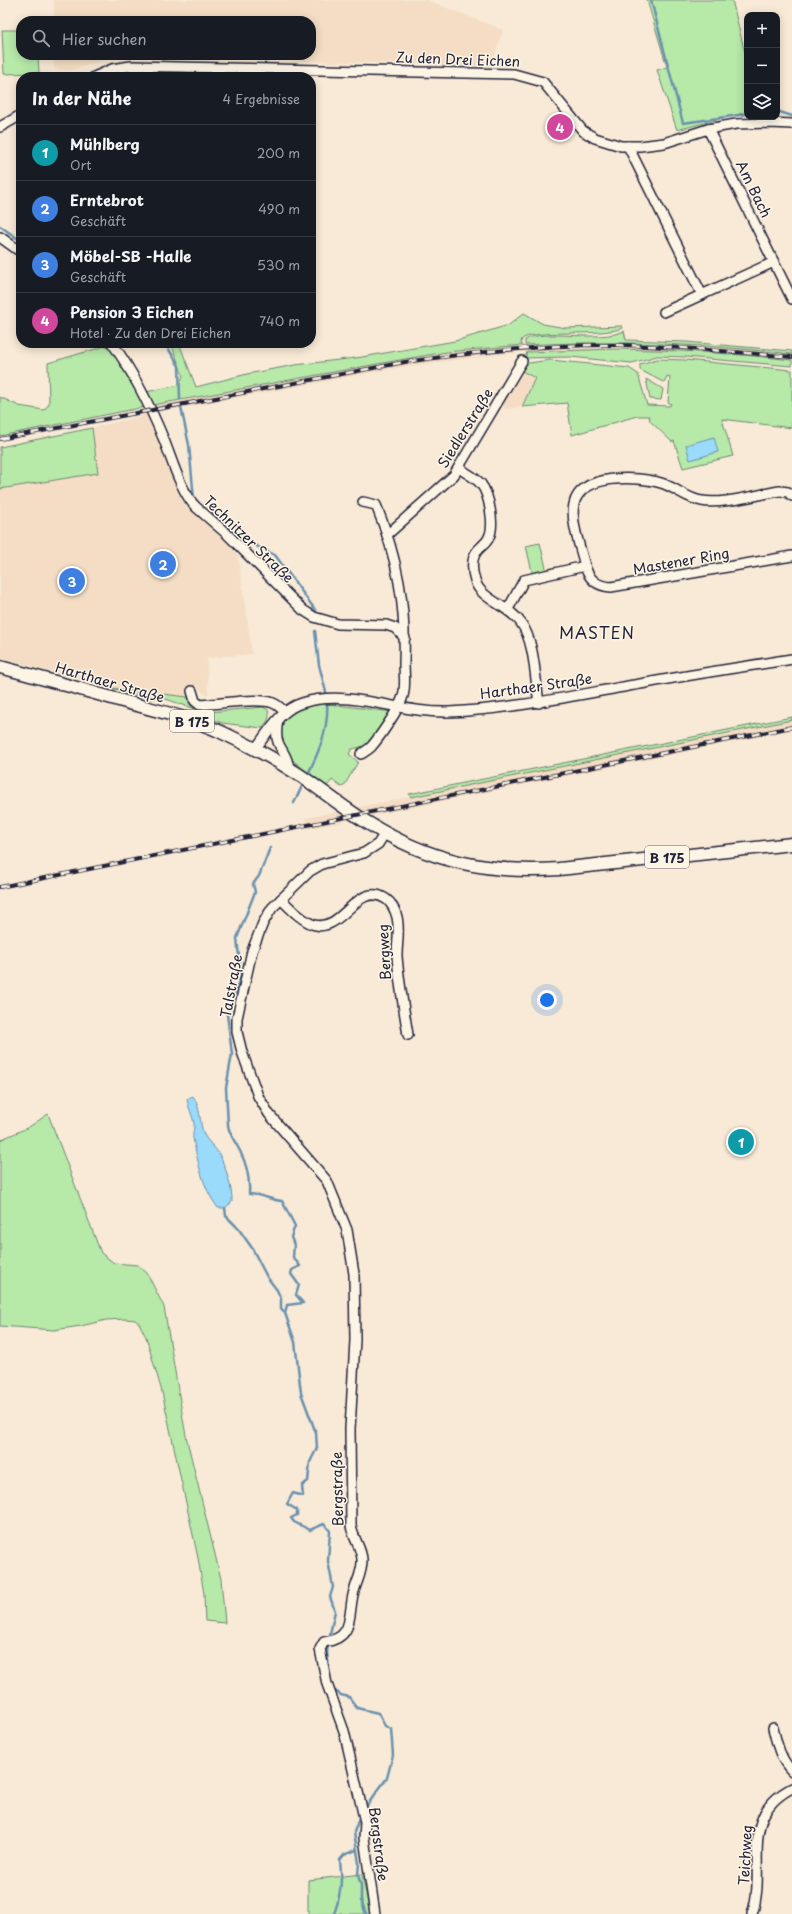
<!DOCTYPE html>
<html lang="de">
<meta charset="utf-8">
<style>
body{margin:0;font-family:"Playpen Sans",sans-serif;background:#20242c;color:#f1f3f6}
.controls{position:absolute;right:12px;top:12px;display:grid;overflow:hidden;border-radius:8px;box-shadow:0 2px 10px #0003}
.controls button{width:36px;height:36px;display:grid;place-items:center;padding:0;border:0;border-bottom:1px solid #363941;background:#171b24;color:#f1f3f6;font:20px sans-serif}
.you{position:absolute;left:547px;top:1000px;width:14px;height:14px;margin:-10px;border:3px solid #fff;border-radius:50%;background:#1a73e8;box-shadow:0 0 0 6px #1a73e833}
.badge{display:grid;place-items:center;width:26px;height:26px;border-radius:50%;background:#1a73e8;color:#fff;font-size:13px;font-weight:700}
.pin{position:absolute;translate:-50% -50%;border:2px solid #fff;box-shadow:0 1px 4px #0006}
.list{margin:0;padding:0;list-style:none}
h2{display:flex;justify-content:space-between;align-items:center;height:52px;margin:0;padding:0 16px;font-size:17px}
h2 small{font-size:13px;font-weight:400;color:#9ea1a6}
.list li{display:grid;grid-template-columns:26px 1fr auto;gap:12px;align-items:center;box-sizing:border-box;height:56px;padding:0 16px;border-top:1px solid #363941}
.list b{display:block;font-size:15px;white-space:nowrap}
.list p{margin:0;font-size:13px;white-space:nowrap;color:#9ea1a6}
.list em{font-size:13px;font-style:normal;color:#9ea1a6}
.icon{flex:none;width:22px;height:22px;fill:none;stroke:currentColor;stroke-width:2;stroke-linecap:round;stroke-linejoin:round}
.map{position:relative;flex:none;width:792px;height:1914px;overflow:hidden}
.search{position:absolute;background:#171b24;box-shadow:0 2px 10px #0003;left:16px;top:16px;width:300px;height:44px;display:flex;align-items:center;gap:10px;box-sizing:border-box;padding:0 14px;border-radius:16px;color:#9ea1a6;font-size:15px}
.panel{position:absolute;background:#171b24;box-shadow:0 2px 10px #0003;left:16px;top:72px;width:300px;height:276px;border-radius:16px}
.map>svg:first-child{display:block}
.built{fill:#f4ddc4}
.green{fill:#b7e9a9;stroke:#6c8672}
.water{fill:#9adbfc;stroke:#6a91af}
.lines{fill:none;stroke-linecap:round;stroke-linejoin:round}
.stream{stroke:#6a91af;stroke-width:2.5}
.minor-casing{stroke:#22223b;stroke-width:12}
.major-casing{stroke:#22223b;stroke-width:15}
.minor{stroke:#fcf5e5;stroke-width:9}
.major{stroke:#fcf5e5;stroke-width:12}
.rail-casing{stroke:#22223b;stroke-width:4}
.rail{stroke:#fcf5e5;stroke-width:2.5;stroke-dasharray:8;stroke-linecap:butt}
.labels{text-anchor:middle;dominant-baseline:central;stroke-width:3;stroke-linejoin:round;paint-order:stroke}
.shield{fill:#fcf5e5;stroke:#63616e;stroke-width:1}
.shield-label{font-size:13px;font-weight:bold;fill:#22223b}
.street-label{font-size:14px;fill:#22223b;stroke:#fcf5e5}
.quarter-label{font-size:16px;letter-spacing:1px;fill:#22223b;stroke:#fcf5e5}
</style>
<div class="map">
<svg width="792" height="1914" viewBox="0 0 792 1914">
<rect width="100%" height="100%" fill="#f8ead6"/>
<filter id="ink" filterUnits="userSpaceOnUse"><feTurbulence type="fractalNoise" baseFrequency=".025" numOctaves="2"/><feDisplacementMap in="SourceGraphic" scale="8" xChannelSelector="R" yChannelSelector="G"/><feConvolveMatrix kernelMatrix="1 2 1 2 8 2 1 2 1" color-interpolation-filters="sRGB"/></filter>
<g filter="url(#ink)">
<g class="built">
<path d="M54,0H427L503,30L491,68L427,64L113,57L72,70L54,69V55H311V21H54Z"/>
<path d="M615,342L733,348L792,354V360L615,349L521,352L407,366L149,414L187,502L238,555L252,654L207,658L208,695L199,689V686L187,687L188,697L112,688L0,658V489L97,473L92,428L148,414L145,407L405,359L447,352L523,345Z"/>
<path d="M520,370L535,378L522,407L504,409L503,399Z"/>
<path d="M792,720V730L307,829L305,818Z"/>
</g>
<g class="green">
<path d="M647,0H732L747,61V112L677,130L657,70L667,67Z"/>
<path d="M2,30H21V55H38L39,73L4,74Z"/>
<path d="M524,313L543,324L566,328L622,326L623,328C599,337 535,329 522,339L521,343L523,345L447,352L405,359L153,405L146,392L179,385L183,376L171,343H179L196,387L247,374L295,365L356,358L455,341L509,325Z"/>
<path d="M624,331L626,340L686,342L792,351V354C703,344 615,340 525,345V340C543,328 599,343 624,331Z"/>
<path d="M109,345L145,407L0,436V397L19,406L44,410L49,404L48,363Z"/>
<path d="M615,349C674,350 733,353 792,360V366L685,357L657,356L632,363L570,357L525,358L527,352Z"/>
<path d="M657,359L685,360L792,370V428L722,419L733,456L683,468L674,441L672,442L650,421L649,416H637L572,435L567,403L522,407L535,378L520,370L529,363L550,360L629,368L638,374L647,405L670,406L671,404L668,402L670,377L667,376L665,381L663,382L640,370V364Z"/>
<path d="M646,379L663,389L661,400L650,399Z"/>
<path d="M92,428L98,473L0,489V447Z"/>
<path d="M540,543L547,572L533,576L526,546Z"/>
<path d="M112,688L188,697L189,704L195,709L160,697L151,699Z"/>
<path d="M321,703L392,712L368,745L352,749L349,754L358,762L344,786L341,787L332,780L327,786C316,777 289,761 284,749C282,746 282,740 281,737C277,713 302,706 321,703Z"/>
<path d="M263,707L268,710C271,718 267,722 262,728L222,723L199,713Z"/>
<path d="M792,717V720L411,797L409,794Z"/>
<path d="M48,1114L101,1253L114,1263L138,1265L147,1273L164,1307L186,1436L221,1579L225,1623L205,1621L204,1594L198,1558L162,1392L146,1337L139,1323L135,1320L126,1319L106,1320L81,1326L54,1330L0,1326V1140L29,1127Z"/>
<path d="M362,1874L370,1914H308V1880Z"/>
</g>
<g class="water">
<path d="M714,437L718,452L690,460L686,445Z"/>
<path d="M193,1096C201,1107 199,1122 204,1135C208,1142 215,1147 219,1154C225,1165 233,1190 232,1202L225,1208H218C202,1187 198,1162 193,1138C192,1133 195,1128 194,1123C192,1114 188,1107 187,1099Z"/>
</g>
<g class="lines">
<g class="stream">
<path d="M651,0L683,123L747,114"/>
<path d="M777,111L792,116"/>
<path d="M0,226L21,241"/>
<path d="M165,343L179,366L180,399"/>
<path d="M181,407L189,445L194,499L238,537L275,555L316,611"/>
<path d="M315,631L319,665L327,696"/>
<path d="M307,776C319,752 329,729 327,701"/>
<path d="M294,803L304,782"/>
<path d="M270,848L259,876L253,884L255,892L237,938L241,976L227,1014L232,1054L226,1088L228,1125C229,1134 236,1143 240,1151C247,1165 250,1179 249,1194C261,1194 270,1200 282,1201L295,1226L291,1237L294,1245L293,1257L300,1266L292,1270L291,1274L299,1285L296,1295L303,1303L287,1305L285,1313L295,1342L301,1393L316,1433L317,1448L310,1462L308,1481L302,1486L303,1496L293,1493L287,1504L297,1510V1515L291,1518L294,1522L310,1530L324,1524L330,1531L328,1561L333,1587L330,1597L335,1611L329,1639"/>
<path d="M225,1208L226,1216L238,1228L252,1248L267,1277L277,1290L281,1299V1308L285,1313"/>
<path d="M328,1644L327,1653L330,1675"/>
<path d="M331,1688L341,1695L349,1697L357,1708L378,1713L385,1726L391,1729L393,1755L387,1778L365,1808"/>
<path d="M360,1816L354,1832L359,1863L358,1875L361,1885V1900L366,1914"/>
<path d="M334,1914C341,1896 343,1880 340,1860L344,1855L356,1850"/>
</g>
<g class="minor-casing">
<g id="minor">
<path d="M94,77L112,69L131,66L514,74L543,82L583,131L595,138L621,146H640L664,143L708,129L736,124L771,123L792,124"/>
<path d="M0,127L21,115"/>
<path d="M708,129L792,299"/>
<path d="M628,146L702,295"/>
<path d="M0,237L21,252"/>
<path d="M664,312L774,262"/>
<path d="M112,343C134,373 150,406 164,440C172,460 181,492 196,507L227,534L303,610L314,617L338,624L386,625L395,628L405,638"/>
<path d="M459,468C466,473 475,477 481,484C489,494 495,525 489,537C487,543 481,546 477,551C471,559 472,571 475,580C479,599 510,606 521,623C535,642 535,679 539,703"/>
<path d="M388,534L454,475L522,361"/>
<path d="M585,566C581,549 570,521 574,504C581,473 638,476 661,483C675,487 687,499 702,501C722,505 759,494 780,491L788,492L792,496"/>
<path d="M508,609L524,580L585,566C589,580 597,586 611,587L792,556"/>
<path d="M192,691L195,701L200,705C217,704 259,697 273,703C278,705 281,708 285,712"/>
<path d="M278,720C272,750 287,747 289,769"/>
<path d="M256,748C268,732 281,709 302,703C349,688 402,714 449,712C516,709 580,694 646,683C694,674 743,667 792,659"/>
<path d="M361,754C364,752 368,750 371,747C379,738 400,708 403,696C406,686 404,673 404,663C406,605 398,559 376,505L363,502"/>
<path d="M281,899C290,908 302,921 315,925C343,932 357,880 386,899C392,903 395,910 397,917C400,930 397,943 397,956C399,983 404,1009 408,1035"/>
<path d="M773,1728C777,1744 780,1759 792,1771"/>
<path d="M375,1914L364,1838L365,1822L344,1731L327,1684L320,1649L324,1642C354,1638 348,1617 353,1595C356,1582 363,1572 362,1559C361,1547 353,1538 351,1526L350,1429L355,1340L354,1274L347,1230L327,1181L269,1114L258,1096L242,1052L237,1032V1018L252,951L263,923L272,908L310,871L322,864L364,853L378,844L385,833"/>
<path d="M752,1914C768,1867 737,1816 792,1788"/>
</g>
</g>
<g class="major-casing">
<path id="major" d="M0,667C42,678 84,690 126,702C158,711 191,718 221,732C249,745 275,759 301,776C323,791 345,809 368,823C428,861 488,874 559,869L792,844"/>
</g>
<use href="#minor" class="minor"/>
<use href="#major" class="major"/>
<g class="rail-casing">
<g id="rail">
<path d="M0,439L405,362C475,352 546,344 617,345C675,346 734,352 792,357"/>
<path d="M0,887L792,727"/>
</g>
</g>
<use href="#rail" class="rail"/>
</g>
</g>
<g class="labels">
<g class="shield">
<rect x="170" y="710" width="44" height="22" rx="3"/>
<rect x="645" y="846" width="44" height="22" rx="3"/>
</g>
<g class="shield-label">
<text x="192" y="721">B 175</text>
<text x="667" y="857">B 175</text>
</g>
<g class="street-label">
<text transform="translate(458 59) rotate(2)">Zu den Drei Eichen</text>
<text transform="translate(754 189) rotate(64)">Am Bach</text>
<text transform="translate(465 428) rotate(-58)">Siedlerstraße</text>
<text transform="translate(249 539) rotate(44)">Technitzer Straße</text>
<text transform="translate(681 561) rotate(-10)">Mastener Ring</text>
<text transform="translate(110 682) rotate(16)">Harthaer Straße</text>
<text transform="translate(536 686) rotate(-8)">Harthaer Straße</text>
<text transform="translate(384 952) rotate(-93)">Bergweg</text>
<text transform="translate(231 986) rotate(-79)">Talstraße</text>
<text transform="translate(337 1489) rotate(-91)">Bergstraße</text>
<text transform="translate(379 1844) rotate(83)">Bergstraße</text>
<text transform="translate(745 1855) rotate(-87)">Teichweg</text>
</g>
<g class="quarter-label">
<text x="597" y="632">MASTEN</text>
</g>
</g>
</svg>
<div class="controls">
<button>+</button>
<button>−</button>
<button><svg class="icon" aria-label="layers" viewBox="0 0 24 24"><path d="M12 4l9 5-9 5-9-5zM3 14l9 5 9-5"/></svg></button>
</div>
<div class="you"></div>
<div class="pin badge" style="left:741px;top:1142px;background:#0f9aa8">1</div>
<div class="pin badge" style="left:163px;top:564px;background:#3f7fe0">2</div>
<div class="pin badge" style="left:72px;top:581px;background:#3f7fe0">3</div>
<div class="pin badge" style="left:560px;top:127px;background:#d1479c">4</div>
<div class="search"><svg class="icon" aria-label="search" viewBox="0 0 24 24"><circle cx="10" cy="10" r="6"/><path d="M15 15l6 6"/></svg>Hier suchen</div>
<section class="panel">
<h2>In der Nähe<small>4 Ergebnisse</small></h2>
<ul class="list">
<li><span class="badge" style="background:#0f9aa8">1</span><div><b>Mühlberg</b><p>Ort</p></div><em>200 m</em></li>
<li><span class="badge" style="background:#3f7fe0">2</span><div><b>Erntebrot</b><p>Geschäft</p></div><em>490 m</em></li>
<li><span class="badge" style="background:#3f7fe0">3</span><div><b>Möbel-SB -Halle</b><p>Geschäft</p></div><em>530 m</em></li>
<li><span class="badge" style="background:#d1479c">4</span><div><b>Pension 3 Eichen</b><p>Hotel · Zu den Drei Eichen</p></div><em>740 m</em></li>
</ul>
</section>
</div>
